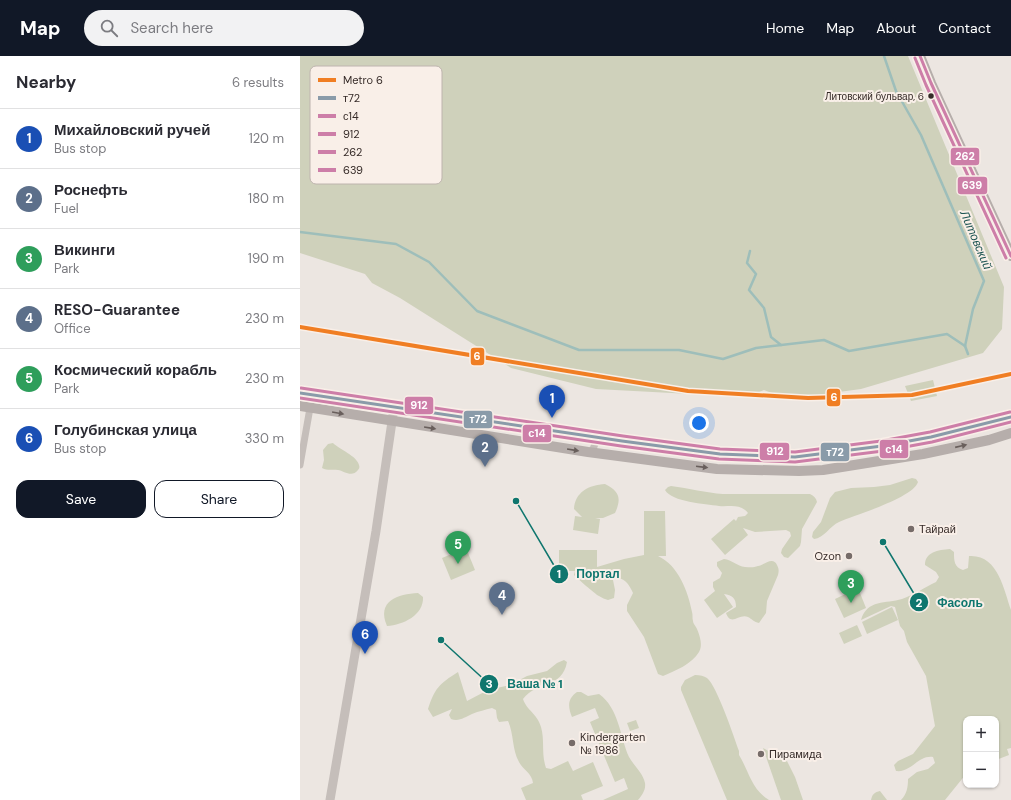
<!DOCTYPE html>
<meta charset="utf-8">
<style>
body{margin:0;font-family:"DM Sans",sans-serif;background:#f2f2f3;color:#2b2b33}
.controls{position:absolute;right:12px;bottom:12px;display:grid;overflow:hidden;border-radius:8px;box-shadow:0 1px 3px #0004}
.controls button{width:36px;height:36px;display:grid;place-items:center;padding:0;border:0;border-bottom:1px solid #e1e1e2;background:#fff;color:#2b2b33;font:20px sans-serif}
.you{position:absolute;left:399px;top:367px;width:14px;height:14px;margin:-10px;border:3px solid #fff;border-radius:50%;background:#1a73e8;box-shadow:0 0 0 6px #1a73e833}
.badge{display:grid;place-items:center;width:26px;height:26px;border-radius:50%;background:#111827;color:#fff;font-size:13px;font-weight:700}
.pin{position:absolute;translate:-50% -33px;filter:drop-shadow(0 1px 2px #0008)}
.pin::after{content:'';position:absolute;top:21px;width:14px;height:12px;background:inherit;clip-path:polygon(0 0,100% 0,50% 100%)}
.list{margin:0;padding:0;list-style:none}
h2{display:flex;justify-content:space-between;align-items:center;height:52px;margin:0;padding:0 16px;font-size:17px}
h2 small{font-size:13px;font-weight:400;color:#7c7c81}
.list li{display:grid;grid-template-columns:26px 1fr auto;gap:12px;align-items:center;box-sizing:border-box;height:60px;padding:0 16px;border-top:1px solid #e1e1e2}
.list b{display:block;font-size:15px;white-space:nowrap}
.list p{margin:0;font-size:13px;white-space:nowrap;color:#7c7c81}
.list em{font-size:13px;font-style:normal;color:#7c7c81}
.actions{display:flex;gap:8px;padding:12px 16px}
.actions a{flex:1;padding:9px 0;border:1px solid #111827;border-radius:12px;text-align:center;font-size:14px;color:#111827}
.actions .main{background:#111827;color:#fff}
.icon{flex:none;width:22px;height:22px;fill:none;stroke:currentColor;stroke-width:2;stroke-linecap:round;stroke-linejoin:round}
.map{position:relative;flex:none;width:711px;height:744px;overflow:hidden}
header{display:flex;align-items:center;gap:24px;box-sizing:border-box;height:56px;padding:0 20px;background:#111827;color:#fff}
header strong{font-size:19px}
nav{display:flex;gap:22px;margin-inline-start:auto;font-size:14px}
.search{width:280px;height:36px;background:#f2f2f3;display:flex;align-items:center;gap:10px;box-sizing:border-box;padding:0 14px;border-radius:22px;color:#7c7c81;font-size:15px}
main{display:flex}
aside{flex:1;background:#fff}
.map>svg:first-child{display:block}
.green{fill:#cfd1bb}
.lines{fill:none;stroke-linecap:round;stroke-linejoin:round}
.stream{stroke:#9ebeba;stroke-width:2.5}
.minor{stroke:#c5beba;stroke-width:7}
.tertiary{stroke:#c5beba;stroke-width:9}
.secondary{stroke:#b6aeab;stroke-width:10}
.bus-1-casing{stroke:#f9efe8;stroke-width:6}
.bus-2-casing{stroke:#f9efe8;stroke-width:6}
.bus-3-casing{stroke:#f9efe8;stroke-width:6}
.bus-4-casing{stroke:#f9efe8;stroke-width:6}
.bus-5-casing{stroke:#f9efe8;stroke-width:6}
.bus-1{stroke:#8a9ba9;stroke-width:3}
.bus-2{stroke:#cd7ea8;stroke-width:3}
.bus-3{stroke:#cd7ea8;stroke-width:3}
.bus-4{stroke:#cd7ea8;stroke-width:3}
.bus-5{stroke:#cd7ea8;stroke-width:3}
.metro-1-casing{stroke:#f9efe8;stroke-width:7}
.metro-1{stroke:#f07e23;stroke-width:4}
.oneway{fill:#695f5c}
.bus-dot{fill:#362b28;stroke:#f9efe8;stroke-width:1.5}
.poi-dot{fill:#766c69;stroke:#f9efe8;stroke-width:1.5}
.labels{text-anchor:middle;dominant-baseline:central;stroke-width:4;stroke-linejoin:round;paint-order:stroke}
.bus-label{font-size:10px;fill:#362b28;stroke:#f9efe8;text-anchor:end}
.poi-label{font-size:11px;fill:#362b28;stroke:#f9efe8;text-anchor:start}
.water-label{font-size:12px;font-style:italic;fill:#1f5654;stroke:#f9efe8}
.key{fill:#f9efe8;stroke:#beb4ae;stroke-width:1}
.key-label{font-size:11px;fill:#362b28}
.leader{fill:none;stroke:#0f766e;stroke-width:1.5}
.callout-dot{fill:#0f766e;stroke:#f9efe8;stroke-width:1.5}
.mark-label{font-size:12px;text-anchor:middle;font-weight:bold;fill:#fff}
.callout-label{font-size:12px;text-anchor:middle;font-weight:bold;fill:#0f766e;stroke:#f9efe8;stroke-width:4;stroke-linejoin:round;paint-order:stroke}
.line-badge{stroke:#f9efe8;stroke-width:1.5}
.badge-label{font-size:11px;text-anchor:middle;font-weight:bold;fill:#fff}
</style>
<header>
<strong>Map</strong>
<div class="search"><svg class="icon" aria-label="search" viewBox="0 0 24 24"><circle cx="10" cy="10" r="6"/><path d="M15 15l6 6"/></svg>Search here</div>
<nav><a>Home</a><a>Map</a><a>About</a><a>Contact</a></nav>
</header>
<main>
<aside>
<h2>Nearby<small>6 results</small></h2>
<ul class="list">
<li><span class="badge" style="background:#1a4fb4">1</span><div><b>Михайловский ручей</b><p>Bus stop</p></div><em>120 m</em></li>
<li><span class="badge" style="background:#5c6f8a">2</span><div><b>Роснефть</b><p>Fuel</p></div><em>180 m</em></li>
<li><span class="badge" style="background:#2e9e5b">3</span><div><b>Викинги</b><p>Park</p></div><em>190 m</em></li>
<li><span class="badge" style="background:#5c6f8a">4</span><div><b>RESO-Guarantee</b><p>Office</p></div><em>230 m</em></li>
<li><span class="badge" style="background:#2e9e5b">5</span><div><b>Космический корабль</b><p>Park</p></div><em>230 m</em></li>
<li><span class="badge" style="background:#1a4fb4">6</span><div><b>Голубинская улица</b><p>Bus stop</p></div><em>330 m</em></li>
</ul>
<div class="actions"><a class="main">Save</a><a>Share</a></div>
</aside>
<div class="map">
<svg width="711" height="744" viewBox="0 0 711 744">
<rect width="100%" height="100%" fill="#ece6e1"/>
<g class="green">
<path d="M0,0H608L704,231L702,273L683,297L561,333L487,343L464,334L447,341L296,333L211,312L100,242L72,227L65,218L0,197Z"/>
<path d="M633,324L637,340L611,345L605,330Z"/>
<path d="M33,387C39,393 57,400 59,409C60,411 59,413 58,414C52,422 44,415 38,414C32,413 28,415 22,412L24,404L23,394L28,388Z"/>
<path d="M612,422L616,423L618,426C613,442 555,459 539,466C530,470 524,482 514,483L512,481L513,476L521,466L530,442L535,436L551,432L574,431L590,429Z"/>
<path d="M305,428C319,435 322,442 315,457L303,462H295L300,463L298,478L273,474L275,460L282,461L274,453C275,436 289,429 305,428Z"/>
<path d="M371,430C389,432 406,437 423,438H510C514,440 516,442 517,446L502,473L501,486L500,490L488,502L484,501L481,497L482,493L491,480L490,476L486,474L455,476L443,472L448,479L425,499L411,483L434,463L436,465L438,461L445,460L448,457C440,447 430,451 419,450C405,448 372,446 365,434L368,431Z"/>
<path d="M344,455H365L366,500H358C378,509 388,535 392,556C393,559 392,562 393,565C393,568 396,570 397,573C400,580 403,590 399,596C392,608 375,615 363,620L358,618L344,581L327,555V549L333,537C329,528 323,519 313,524L315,534L314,542L308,544C305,543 302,542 299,540C295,538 277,522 274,519L275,515H259V494H297V511L324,503L344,499Z"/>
<path d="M166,492L175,514L151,524L142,502Z"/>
<path d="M650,493L654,496C654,505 654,511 663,514L668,512L669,500C698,498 704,534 711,554V692L707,693L709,699L696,704V663H666V718L645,744H601C607,738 608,731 608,723L617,716L628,713L635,707L633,701C618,699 611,717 596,715L594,709L598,705L613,698L635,670L626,620L607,586L604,575L600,570L595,551L591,550L561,564C567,543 586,548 602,543C614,539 625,531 636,526L639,521L636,516L625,509C625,496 638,494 650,493Z"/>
<path d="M424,503C432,504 437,510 445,511C449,511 453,512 458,510C464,509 473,500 477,509C479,513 479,515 478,519L467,545L466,557L459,567C454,566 452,563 448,561C439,557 431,571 426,557L436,551C436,542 432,539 424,538L433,551L417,562L404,544L415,535L413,531V526L420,522L422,517L417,510V506Z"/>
<path d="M558,532L566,552L544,562L535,543Z"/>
<path d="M118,537L123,541C124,559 103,569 87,570C76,545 98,538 118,537Z"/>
<path d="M592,551L598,564L567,578L562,566Z"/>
<path d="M557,569L562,580L544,588L539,577Z"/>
<path d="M264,604L267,606C262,633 238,624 223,643C227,655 237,657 241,671C245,685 241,697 246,712L251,713L268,705L273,715L293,706L303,730L281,739L283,744H226L221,732L233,727C232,717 223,714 219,706C212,694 214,678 208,665L199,666L197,662L196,654L192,652C185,654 179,655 172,658C165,661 159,666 151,663L149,659L152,653L133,661L128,653C135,632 139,628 158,616L167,645L188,634L210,629L227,620L247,615L257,607Z"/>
<path d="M395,619C400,619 404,620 407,622C417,630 434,681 439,695V699C449,715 451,733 469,744H427L381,634V631L385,624Z"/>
<path d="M277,636H281L288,640L299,638C319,652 320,681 329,701C334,710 343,717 345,727C346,734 342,739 338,744H303L328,733L324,722L315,726L290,666L299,662L295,652L272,661C268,651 267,643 277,636Z"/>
<path d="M336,664L339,672L330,675L327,667Z"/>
<path d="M463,692L487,705L495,721L503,744H481Z"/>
<path d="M580,735L587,744H571C572,738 575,736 580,735Z"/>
</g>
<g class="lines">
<g class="stream">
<path d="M584,0L596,35L621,79L684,225L673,253L665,290"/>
<path d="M0,176L96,188L129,206L177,255L279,294H379L423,303L456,292L524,284L549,295L647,278L665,290"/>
<path d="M450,195L447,207L456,218L449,234L464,252L471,281L481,289"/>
<path d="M665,290L668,298"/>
</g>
<g class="minor">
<path d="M288,396L293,393L295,388L294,384L290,380"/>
<path d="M534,397L539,399L542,403L540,408L536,412"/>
<path d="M0,409L10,352"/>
</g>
<path class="tertiary" d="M30,744L76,475L94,352"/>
<g class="secondary">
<path d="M620,0L631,27L711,200"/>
<path d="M0,337L322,385L420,398L495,401L582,390L631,381L711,361"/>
<path d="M0,350L288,396L417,413L499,415L523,414L623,398L689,384L711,377"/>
</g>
<g class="bus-1-casing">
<path id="bus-1" d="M0,337L322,385L420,398L495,401L582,390L631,381L711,361"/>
</g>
<g class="bus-2-casing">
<path id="bus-2" d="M0,342L321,390L419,403L495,406L583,395L632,386L711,366"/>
</g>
<g class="bus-3-casing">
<path id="bus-3" d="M1,332L323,380L420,393L495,396L581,385L630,376L710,356"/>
</g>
<g class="bus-4-casing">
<path id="bus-4" d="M620,0L631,27L711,200"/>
</g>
<g class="bus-5-casing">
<path id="bus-5" d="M615,2L626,29L706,202"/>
</g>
<use href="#bus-1" class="bus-1"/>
<use href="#bus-2" class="bus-2"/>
<use href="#bus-3" class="bus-3"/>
<use href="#bus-4" class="bus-4"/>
<use href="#bus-5" class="bus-5"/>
<g class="metro-1-casing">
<path id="metro-1" d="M0,271L388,335L508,342L612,339L711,318"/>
</g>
<use href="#metro-1" class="metro-1"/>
</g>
<defs><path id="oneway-solid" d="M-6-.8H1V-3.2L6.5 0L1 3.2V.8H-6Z"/></defs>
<g class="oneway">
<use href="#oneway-solid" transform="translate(38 357) rotate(10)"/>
<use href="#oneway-solid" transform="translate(130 372) rotate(9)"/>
<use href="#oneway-solid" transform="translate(661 390) rotate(-13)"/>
<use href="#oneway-solid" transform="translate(273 394) rotate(9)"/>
<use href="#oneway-solid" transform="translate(402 411) rotate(7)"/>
</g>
<circle class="bus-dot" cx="631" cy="40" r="3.5"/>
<g class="poi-dot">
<circle cx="611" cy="473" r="4"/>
<circle cx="549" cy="500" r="4"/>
<circle cx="272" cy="687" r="4"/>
<circle cx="461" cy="698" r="4"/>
</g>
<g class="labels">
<g class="bus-label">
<text x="624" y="40">Литовский бульвар, 6</text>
</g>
<g class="poi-label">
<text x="619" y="473">Тайрай</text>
<text x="541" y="500" text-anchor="end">Ozon</text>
<text x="280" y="681">Kindergarten<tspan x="280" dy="13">№ 1986</tspan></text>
<text x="469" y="698">Пирамида</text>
</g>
<g class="water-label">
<text transform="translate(676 184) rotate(67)">Литовский</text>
</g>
</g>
<rect x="10" y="10" width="132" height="118" rx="6" class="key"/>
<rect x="18" y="22" width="18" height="4" fill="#f07e23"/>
<rect x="18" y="40" width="18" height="4" fill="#8a9ba9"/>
<rect x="18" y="58" width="18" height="4" fill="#cd7ea8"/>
<rect x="18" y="76" width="18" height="4" fill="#cd7ea8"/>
<rect x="18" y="94" width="18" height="4" fill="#cd7ea8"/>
<rect x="18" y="112" width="18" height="4" fill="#cd7ea8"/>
<g class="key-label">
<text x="43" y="28">Metro 6</text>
<text x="43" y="46">т72</text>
<text x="43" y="64">с14</text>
<text x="43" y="82">912</text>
<text x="43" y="100">262</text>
<text x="43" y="118">639</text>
</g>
<path class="leader" d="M216 445L259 518M583 486L619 546M141 584L189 628"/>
<g class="callout-dot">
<circle cx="216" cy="445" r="4"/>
<circle cx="583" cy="486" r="4"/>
<circle cx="141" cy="584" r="4"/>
<circle cx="259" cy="518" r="10"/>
<circle cx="619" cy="546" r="10"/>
<circle cx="189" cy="628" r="10"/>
</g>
<g class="mark-label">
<text x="259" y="522">1</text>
<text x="619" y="551">2</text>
<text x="189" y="632">3</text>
</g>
<g class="callout-label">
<text x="298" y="522">Портал</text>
<text x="660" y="551">Фасоль</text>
<text x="235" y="632">Ваша № 1</text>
</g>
<g class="line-badge">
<rect x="650" y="91" width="30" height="19" rx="4" fill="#cd7ea8"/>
<rect x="657" y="120" width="31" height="19" rx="4" fill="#cd7ea8"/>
<rect x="170" y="291" width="15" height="19" rx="4" fill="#f07e23"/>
<rect x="526" y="332" width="15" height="19" rx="4" fill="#f07e23"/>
<rect x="104" y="340" width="30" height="19" rx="4" fill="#cd7ea8"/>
<rect x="163" y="354" width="30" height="19" rx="4" fill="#8a9ba9"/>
<rect x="222" y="368" width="30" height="19" rx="4" fill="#cd7ea8"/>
<rect x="579" y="383" width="30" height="20" rx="4" fill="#cd7ea8"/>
<rect x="459" y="386" width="31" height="19" rx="4" fill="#cd7ea8"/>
<rect x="520" y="386" width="30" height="20" rx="4" fill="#8a9ba9"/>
</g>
<g class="badge-label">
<text x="665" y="104">262</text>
<text x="672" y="133">639</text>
<text x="177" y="304">6</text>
<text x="534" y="345">6</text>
<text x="119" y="353">912</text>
<text x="178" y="367">т72</text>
<text x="237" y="381">с14</text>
<text x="594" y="397">с14</text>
<text x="475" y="399">912</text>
<text x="535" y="400">т72</text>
</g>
</svg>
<div class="controls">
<button>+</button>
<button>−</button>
</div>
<div class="you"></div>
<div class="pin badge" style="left:252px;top:362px;background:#1a4fb4">1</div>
<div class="pin badge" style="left:185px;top:411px;background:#5c6f8a">2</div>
<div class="pin badge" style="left:551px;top:547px;background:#2e9e5b">3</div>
<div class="pin badge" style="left:202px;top:559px;background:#5c6f8a">4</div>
<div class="pin badge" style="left:158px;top:508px;background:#2e9e5b">5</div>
<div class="pin badge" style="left:65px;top:598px;background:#1a4fb4">6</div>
</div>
</main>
